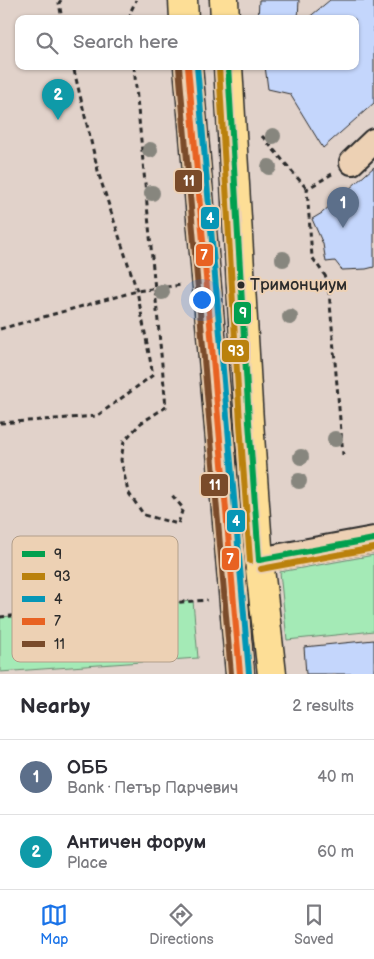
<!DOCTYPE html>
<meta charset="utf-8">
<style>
body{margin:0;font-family:"Balsamiq Sans",sans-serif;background:#f2f2f3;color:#2b2b33}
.you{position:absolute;left:201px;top:299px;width:18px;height:18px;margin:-12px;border:4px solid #fff;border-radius:50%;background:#1a73e8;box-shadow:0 0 0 8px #1a73e833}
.badge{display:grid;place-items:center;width:32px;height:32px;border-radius:50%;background:#1a73e8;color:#fff;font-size:16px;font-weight:700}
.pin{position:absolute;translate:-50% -41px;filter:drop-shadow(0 1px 2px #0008)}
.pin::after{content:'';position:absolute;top:26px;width:18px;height:15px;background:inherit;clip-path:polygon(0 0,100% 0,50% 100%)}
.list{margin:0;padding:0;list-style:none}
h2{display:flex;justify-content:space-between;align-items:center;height:65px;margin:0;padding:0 20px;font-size:21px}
h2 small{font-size:16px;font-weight:400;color:#7c7c81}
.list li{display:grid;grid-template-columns:32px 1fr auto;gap:15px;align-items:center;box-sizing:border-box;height:75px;padding:0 20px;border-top:1px solid #e1e1e2}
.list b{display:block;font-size:19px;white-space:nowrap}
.list p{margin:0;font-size:16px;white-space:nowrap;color:#7c7c81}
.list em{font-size:16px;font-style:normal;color:#7c7c81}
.icon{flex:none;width:28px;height:28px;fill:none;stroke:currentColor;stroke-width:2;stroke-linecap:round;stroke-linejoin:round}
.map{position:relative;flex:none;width:374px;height:674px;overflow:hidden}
.search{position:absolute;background:#fff;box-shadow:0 1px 4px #0004;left:15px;right:15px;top:15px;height:55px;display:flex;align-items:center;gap:12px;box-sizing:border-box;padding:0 18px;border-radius:10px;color:#7c7c81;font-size:19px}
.sheet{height:215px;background:#fff}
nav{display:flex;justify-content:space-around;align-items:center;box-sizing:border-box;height:70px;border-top:1px solid #e1e1e2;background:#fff;font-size:14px;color:#7c7c81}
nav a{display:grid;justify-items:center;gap:2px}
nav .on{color:#1a73e8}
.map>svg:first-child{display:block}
.green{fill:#a4eab6;stroke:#688a70}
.building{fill:#c4d6fc;stroke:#2b2b2b}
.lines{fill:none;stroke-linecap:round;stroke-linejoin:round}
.minor-casing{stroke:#2b2b2b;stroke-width:28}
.major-casing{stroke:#2b2b2b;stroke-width:31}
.path{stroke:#2b2b2b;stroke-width:3;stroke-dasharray:5 4;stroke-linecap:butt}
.minor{stroke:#edd1b4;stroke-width:24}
.major{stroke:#fdde96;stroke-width:28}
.bus-1-casing{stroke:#edd1b4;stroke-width:10}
.bus-2-casing{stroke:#edd1b4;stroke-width:10}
.bus-3-casing{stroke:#edd1b4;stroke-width:10}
.bus-4-casing{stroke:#edd1b4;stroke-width:10}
.bus-5-casing{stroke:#edd1b4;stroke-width:10}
.bus-1{stroke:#02a04f;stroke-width:6}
.bus-2{stroke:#ba810d;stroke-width:6}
.bus-3{stroke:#0696b6;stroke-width:6}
.bus-4{stroke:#e86222;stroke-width:6}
.bus-5{stroke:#7a4b2a;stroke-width:6}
.tree{fill:#87867e}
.bus-dot{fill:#2b2b2b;stroke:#edd1b4;stroke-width:2}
.labels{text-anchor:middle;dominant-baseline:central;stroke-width:4;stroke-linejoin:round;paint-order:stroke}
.bus-label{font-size:17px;fill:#2b2b2b;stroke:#edd1b4;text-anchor:start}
.key{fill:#edd1b4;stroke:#b39f8b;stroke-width:1}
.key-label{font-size:14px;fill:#2b2b2b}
.line-badge{stroke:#edd1b4;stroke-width:2}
.badge-label{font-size:14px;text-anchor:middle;font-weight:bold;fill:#fff}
</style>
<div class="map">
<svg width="374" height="674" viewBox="0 0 374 674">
<rect width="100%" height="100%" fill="#e1d2ca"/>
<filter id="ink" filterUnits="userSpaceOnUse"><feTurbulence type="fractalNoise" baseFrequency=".02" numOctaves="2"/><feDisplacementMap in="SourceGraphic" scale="10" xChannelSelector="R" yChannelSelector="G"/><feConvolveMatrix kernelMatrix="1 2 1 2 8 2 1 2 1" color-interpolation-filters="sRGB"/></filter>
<g filter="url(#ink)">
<g class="green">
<path d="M374,555V631L287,640L280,572Z"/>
<path d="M193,601L198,658L0,672V617Z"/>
</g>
<g class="building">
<path d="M259,0H299L298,19H258Z"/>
<path d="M330,0H374V103L323,148L290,94L268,89L265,66H355V19H307Z"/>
<path d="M374,167V267L366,269L342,270L335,261L326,262L323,244L312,219L322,213Z"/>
<path d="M374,640V674H306L304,647Z"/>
</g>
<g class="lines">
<g class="minor-casing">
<g id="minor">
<path d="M352,162L374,141"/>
<path d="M259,560L374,539"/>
</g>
</g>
<g class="major-casing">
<g id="major">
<path d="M183,0L184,19"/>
<path d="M224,0L225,19"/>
<path d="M188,66L240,674"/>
<path d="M228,66L249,422L259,560L272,674"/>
</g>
</g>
<g class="path">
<path d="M61,0L59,3L62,19"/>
<path d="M130,19L131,11L136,0"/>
<path d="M134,66L166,407L141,423L124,441L121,460L128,492L144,515L178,524L183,508L170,493"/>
<path d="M262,136L307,189"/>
<path d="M332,174L307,189L312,257L328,280L343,455"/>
<path d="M0,329L137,291L182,285"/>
<path d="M0,423L97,416L153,375L137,291L99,175L73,66"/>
<path d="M0,617L207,600"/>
</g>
<use href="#minor" class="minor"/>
<use href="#major" class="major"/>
<g class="bus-1-casing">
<g id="bus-1">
<path d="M228,66L249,422L259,560"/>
<path d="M259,560L374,539"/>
</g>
</g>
<g class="bus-2-casing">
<g id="bus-2">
<path d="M219,67L240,423L250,561"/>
<path d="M261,569L374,548"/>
</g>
</g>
<g class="bus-3-casing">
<path id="bus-3" d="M197,66L249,673"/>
</g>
<g class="bus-4-casing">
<path id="bus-4" d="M188,66L240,674"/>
</g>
<g class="bus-5-casing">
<path id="bus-5" d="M179,67L231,674"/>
</g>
<use href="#bus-1" class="bus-1"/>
<use href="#bus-2" class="bus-2"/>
<use href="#bus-3" class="bus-3"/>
<use href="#bus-4" class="bus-4"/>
<use href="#bus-5" class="bus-5"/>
</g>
<g class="tree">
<circle cx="273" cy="136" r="8"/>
<circle cx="150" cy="150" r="8"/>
<circle cx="269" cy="167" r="8"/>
<circle cx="152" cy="193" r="8"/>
<circle cx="283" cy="259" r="8"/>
<circle cx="162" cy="292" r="8"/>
<circle cx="290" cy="317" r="8"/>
<circle cx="335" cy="439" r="8"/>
<circle cx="301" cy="457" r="8"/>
<circle cx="299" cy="481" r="8"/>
</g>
</g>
<circle class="bus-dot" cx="241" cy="285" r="4.5"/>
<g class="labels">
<g class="bus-label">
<text x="250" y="285">Тримонциум</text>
</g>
</g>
<rect x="12" y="536" width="166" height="126" rx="8" class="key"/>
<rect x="22" y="551" width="23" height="6" fill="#02a04f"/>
<rect x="22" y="573" width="23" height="7" fill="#ba810d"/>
<rect x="22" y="596" width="23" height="6" fill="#0696b6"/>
<rect x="22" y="618" width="23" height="7" fill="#e86222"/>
<rect x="22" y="641" width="23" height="6" fill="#7a4b2a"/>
<g class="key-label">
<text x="54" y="559">9</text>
<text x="54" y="581">93</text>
<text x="54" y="604">4</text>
<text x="54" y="626">7</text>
<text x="54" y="649">11</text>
</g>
<g class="line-badge">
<rect x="174" y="169" width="29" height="24" rx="5" fill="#7a4b2a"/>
<rect x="200" y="206" width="20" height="24" rx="5" fill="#0696b6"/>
<rect x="195" y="243" width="19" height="24" rx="5" fill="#e86222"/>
<rect x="233" y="301" width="19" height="24" rx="5" fill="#02a04f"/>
<rect x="221" y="339" width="29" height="24" rx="5" fill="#ba810d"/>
<rect x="200" y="473" width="29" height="24" rx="5" fill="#7a4b2a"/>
<rect x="226" y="509" width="20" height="24" rx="5" fill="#0696b6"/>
<rect x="221" y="547" width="19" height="24" rx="5" fill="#e86222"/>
</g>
<g class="badge-label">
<text x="189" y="186">11</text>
<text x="210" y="223">4</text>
<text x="204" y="260">7</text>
<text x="243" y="318">9</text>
<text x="236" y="356">93</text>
<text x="215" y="490">11</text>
<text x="236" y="526">4</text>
<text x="230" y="564">7</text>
</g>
</svg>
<div class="you"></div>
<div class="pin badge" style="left:343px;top:228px;background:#5c6f8a">1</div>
<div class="pin badge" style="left:58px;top:120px;background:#0f9aa8">2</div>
<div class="search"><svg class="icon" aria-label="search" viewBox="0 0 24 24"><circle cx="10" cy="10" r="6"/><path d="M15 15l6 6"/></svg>Search here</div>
</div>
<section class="sheet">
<h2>Nearby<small>2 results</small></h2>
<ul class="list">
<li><span class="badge" style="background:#5c6f8a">1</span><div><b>ОББ</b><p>Bank · Петър Парчевич</p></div><em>40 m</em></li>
<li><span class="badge" style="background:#0f9aa8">2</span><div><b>Античен форум</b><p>Place</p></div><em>60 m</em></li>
</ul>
</section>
<nav>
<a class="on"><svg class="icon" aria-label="map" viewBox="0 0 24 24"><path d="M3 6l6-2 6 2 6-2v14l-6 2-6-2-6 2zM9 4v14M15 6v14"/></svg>Map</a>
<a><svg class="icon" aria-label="directions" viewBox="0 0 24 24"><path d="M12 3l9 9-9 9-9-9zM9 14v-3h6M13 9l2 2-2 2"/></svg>Directions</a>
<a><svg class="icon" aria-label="saved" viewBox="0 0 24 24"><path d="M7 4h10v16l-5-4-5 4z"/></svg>Saved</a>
</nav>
